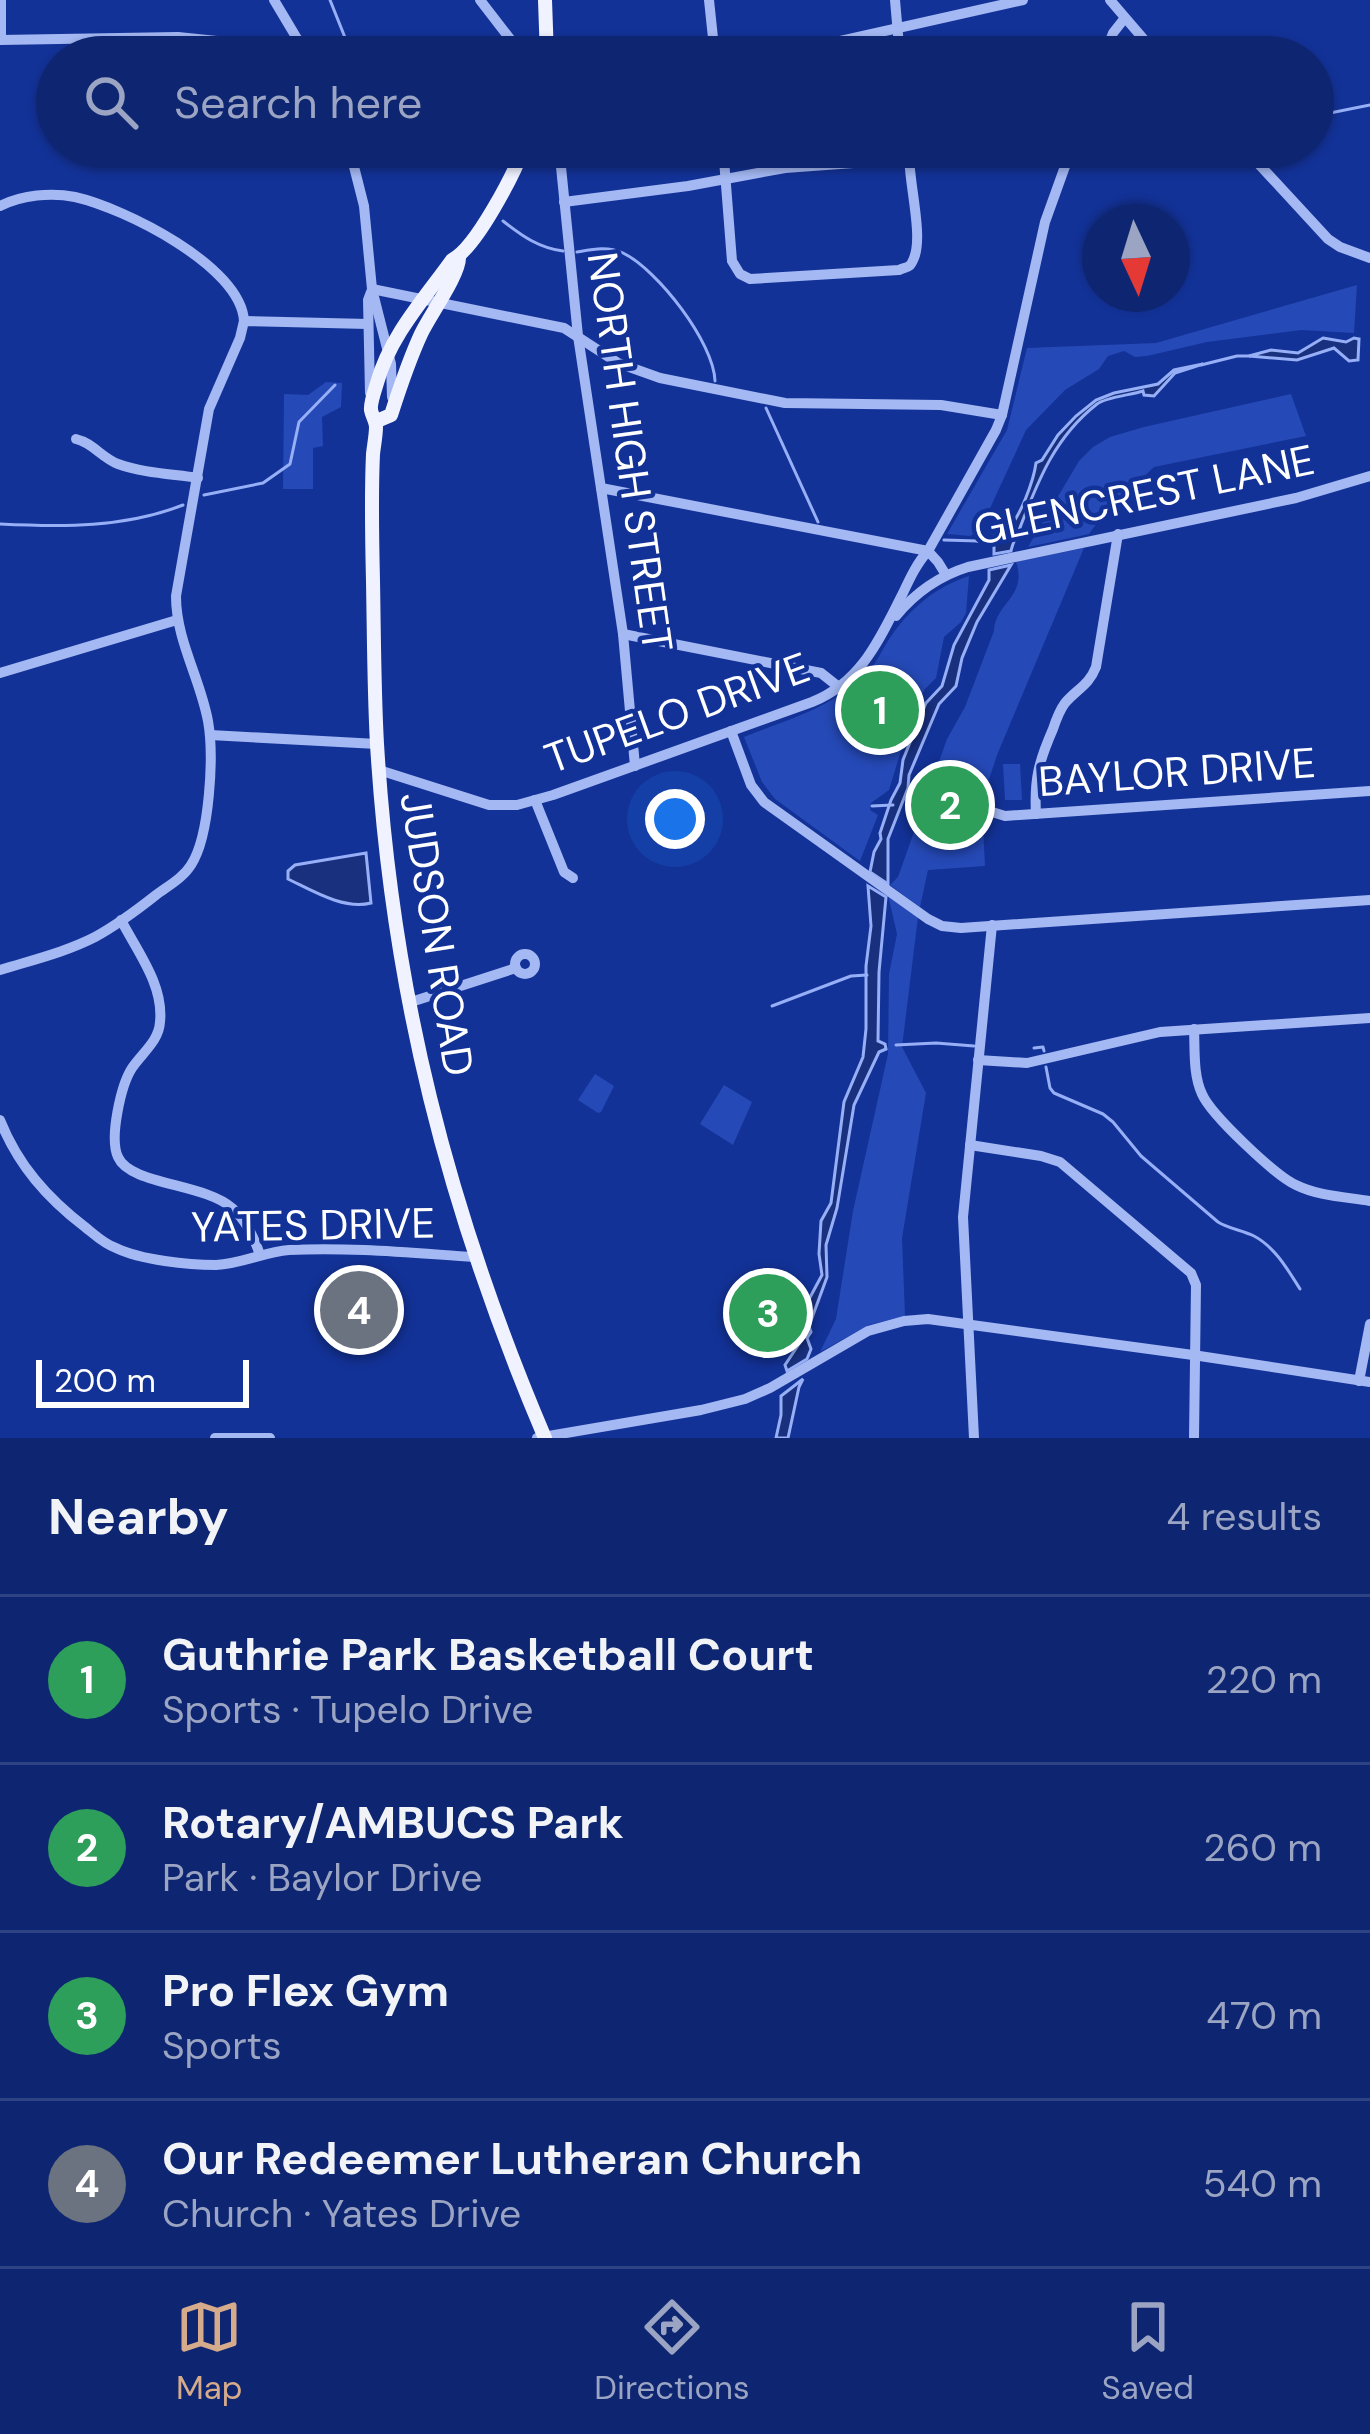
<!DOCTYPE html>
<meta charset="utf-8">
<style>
body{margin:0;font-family:"DM Sans",sans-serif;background:#172e76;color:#f1f3f6}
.compass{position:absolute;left:1082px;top:204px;width:108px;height:108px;border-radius:50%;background:#0e2671;box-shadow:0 3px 9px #0004;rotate:176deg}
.scale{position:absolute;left:36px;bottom:30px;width:213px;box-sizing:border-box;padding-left:12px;border:6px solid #fff;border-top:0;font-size:33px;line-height:42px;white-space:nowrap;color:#fff;-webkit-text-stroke:9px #133297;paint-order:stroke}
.you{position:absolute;left:675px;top:819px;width:42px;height:42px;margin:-30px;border:9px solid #fff;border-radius:50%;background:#1a73e8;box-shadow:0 0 0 18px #1a73e833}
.badge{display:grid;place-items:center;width:78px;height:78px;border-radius:50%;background:#d6ab8b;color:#fff;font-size:39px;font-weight:700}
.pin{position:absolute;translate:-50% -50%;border:6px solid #fff;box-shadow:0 3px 12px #0006}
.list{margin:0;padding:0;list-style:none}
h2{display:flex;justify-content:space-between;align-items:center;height:156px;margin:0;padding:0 48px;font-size:51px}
h2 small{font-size:39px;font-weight:400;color:#9ba5c3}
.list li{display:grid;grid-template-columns:78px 1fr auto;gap:36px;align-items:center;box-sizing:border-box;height:168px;padding:0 48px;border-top:3px solid #2e4384}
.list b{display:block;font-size:45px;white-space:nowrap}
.list p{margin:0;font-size:39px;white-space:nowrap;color:#9ba5c3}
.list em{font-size:39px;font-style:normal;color:#9ba5c3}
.icon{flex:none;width:66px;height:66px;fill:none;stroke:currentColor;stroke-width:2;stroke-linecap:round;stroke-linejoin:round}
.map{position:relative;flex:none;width:1370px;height:1438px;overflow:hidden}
.search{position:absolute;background:#0e2671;box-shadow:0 3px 9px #0004;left:36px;right:36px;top:36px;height:132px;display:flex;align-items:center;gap:30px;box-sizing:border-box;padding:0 42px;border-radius:66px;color:#9ba5c3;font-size:45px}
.sheet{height:828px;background:#0e2671}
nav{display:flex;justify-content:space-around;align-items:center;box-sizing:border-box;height:168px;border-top:3px solid #2e4384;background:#0e2671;font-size:33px;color:#9ba5c3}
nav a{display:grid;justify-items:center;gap:6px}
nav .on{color:#d6ab8b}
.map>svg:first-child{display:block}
.green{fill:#2549b6}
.water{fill:#18307e;stroke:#96aff6;stroke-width:3}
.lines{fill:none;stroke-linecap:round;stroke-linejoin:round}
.stream{stroke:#96aff6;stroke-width:3}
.minor{stroke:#a4b8f3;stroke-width:10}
.major{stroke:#f0f3ff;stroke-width:14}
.labels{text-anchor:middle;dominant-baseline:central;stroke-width:9;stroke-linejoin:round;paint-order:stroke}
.street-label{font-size:42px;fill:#fff;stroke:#133297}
</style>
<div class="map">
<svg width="1370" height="1438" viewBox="0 0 1370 1438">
<rect width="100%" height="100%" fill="#133297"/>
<g class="green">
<path d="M1357,285L1354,333L1301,330L1207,342L1147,356L1135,357L1124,351L1108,356L1099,369L1065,390L1026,430L980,530L970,536L947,534L1007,430L1027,348L1156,343Z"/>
<path d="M326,382L342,383L341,407L322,417L323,446L313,448V489H283L284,394L308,395Z"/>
<path d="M1291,394L1306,436L1154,467L1102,516L1089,534L1028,547L1079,461L1093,447L1110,437L1144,427Z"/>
<path d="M1084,548L997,755L983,798L975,806L976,816L983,825L985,866L928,870L920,907L890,885L898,877L947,739L965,707L994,631C995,603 1028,596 1016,562Z"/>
<path d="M969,576L966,613L961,622L944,637L936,678L925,689L913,711L889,790L871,803L870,810L878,815L860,861L775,799L762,782L744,737C784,721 830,708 862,678C876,666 883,647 894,632C913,606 938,586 969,576Z"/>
<path d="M1003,764H1020L1022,800H1005Z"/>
<path d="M888,895L918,917L902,1047L926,1093L902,1238L905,1316L869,1325L820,1352L836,1319L853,1211L888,1054L889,974L897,934Z"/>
<path d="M595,1074L614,1086L601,1112L598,1113L578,1100Z"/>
<path d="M724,1085L752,1102L733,1145L700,1124Z"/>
</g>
<g class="water">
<path d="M1323,338L1346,342L1354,338L1359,339L1358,360L1349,361L1334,348L1297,360L1249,356L1271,350L1298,353Z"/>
<path d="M1203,364L1175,373L1154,396L1144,395L1143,391C1131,395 1106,397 1097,404C1056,436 1039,478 1021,525C1018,534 1013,541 1011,551L994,554V545L978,541C987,538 1001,535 1007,529C1020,519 1034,479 1036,463L1042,460L1058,435L1076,416L1096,400L1114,393L1158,384L1174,370Z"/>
<path d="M1011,565L977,622L962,658L956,686L939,704L909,775L908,788L888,839V884L870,872L874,852L881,839L880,833L891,800L900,783L903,760L917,725L926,703L942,686L954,645L989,580V570Z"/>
<path d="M366,853L371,903C344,910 313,891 288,879V871L295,865Z"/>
<path d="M868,886L886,897L879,972L878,1041L885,1044L886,1049L879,1052L854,1105L837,1208L826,1245L827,1277L809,1326L811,1332L807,1338L811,1349L807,1359L787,1371L785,1365L807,1332V1303L822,1275L819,1254L821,1221L831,1203L844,1102L863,1057L866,1029V966L871,926Z"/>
<path d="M803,1379L799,1387L788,1438H776L781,1415V1396Z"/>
</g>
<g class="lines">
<g class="stream">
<path d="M330,0L346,40C358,45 372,43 376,57"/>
<path d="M1320,115L1370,105"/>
<path d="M428,147L435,153"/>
<path d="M503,221C522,236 539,248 563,251"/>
<path d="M577,252C594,249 607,246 623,253C658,270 714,343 715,381"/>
<path d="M1201,365L1237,356H1250"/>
<path d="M766,408L818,522"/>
<path d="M204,495L263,483L290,464L299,422L335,385"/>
<path d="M0,524C62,527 125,528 183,505"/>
<path d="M944,540L978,541"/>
<path d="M872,806L893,805"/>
<path d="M772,1006L851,976L867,975"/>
<path d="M896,1045L936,1043L974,1046"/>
<path d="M1034,1048L1043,1047L1044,1051"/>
<path d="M1046,1067L1050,1088L1054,1093L1103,1114L1113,1122L1141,1156L1218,1222C1229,1229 1242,1230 1254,1236C1275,1247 1288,1270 1300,1289"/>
</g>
<g class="minor">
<path d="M274,0L308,57"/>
<path d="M480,0L524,57"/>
<path d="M709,0L715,57"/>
<path d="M895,0L900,57"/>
<path d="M1110,0L1159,57"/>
<path d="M0,40L178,37L276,47L298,40"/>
<path d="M1,40V0"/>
<path d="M769,57L1023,0"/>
<path d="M1104,57L1113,33L1124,19"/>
<path d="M349,147L364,206L372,289L391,364L392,397"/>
<path d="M559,147L578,336L623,634L635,766"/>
<path d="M723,147L732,261L740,274L750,279L899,270C909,266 910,268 914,258C924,234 907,177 909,147"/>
<path d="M1243,147L1328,239L1340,247L1370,258"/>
<path d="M564,202L688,186L785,168L881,161L926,147"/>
<path d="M0,206C22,195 51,192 75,197C124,208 241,266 244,321"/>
<path d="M372,289L564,328L618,363L660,378L785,403L941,405L1002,415"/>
<path d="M370,393L368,300L371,292"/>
<path d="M76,439C93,443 102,458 118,464C143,473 172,474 198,478"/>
<path d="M601,488L928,551L938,562L946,575"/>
<path d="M896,616C915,593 939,576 968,567L1296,498L1370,476"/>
<path d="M623,634L821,673L840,688"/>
<path d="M0,673L177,620"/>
<path d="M731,731L751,785L764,802L928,919L942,926L961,928L1370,900"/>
<path d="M210,735L377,744"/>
<path d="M379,770L489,805H517L553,795L812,702C862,682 880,638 903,593C910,578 917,563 928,551L996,430L1002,415L1045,222L1072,147"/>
<path d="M535,800L564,872L573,878"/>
<path d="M989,811L1005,816L1370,791"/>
<path d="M1036,814C1034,779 1039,761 1053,729C1056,720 1059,711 1065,703C1077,689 1089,685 1096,667L1118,534"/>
<path d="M121,920C137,951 164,985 160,1022C159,1041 142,1053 132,1068C121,1085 109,1138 118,1157C130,1185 204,1183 232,1208C246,1220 254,1237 260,1255"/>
<circle cx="525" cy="964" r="10"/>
<path d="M0,970C32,960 66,952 95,937C117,925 137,910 156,895C168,886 183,878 191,865C210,836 214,755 208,721C200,678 176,640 176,596L209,409L240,338L244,321L368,324"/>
<path d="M408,1003L516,968"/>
<path d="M1194,1029C1195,1050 1193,1075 1202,1094C1211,1115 1276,1176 1296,1185C1318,1196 1346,1197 1370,1201"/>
<path d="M978,1060L1027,1063L1160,1032L1370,1018"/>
<path d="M0,1120C18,1165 47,1198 85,1227C95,1235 104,1244 116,1248C141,1260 188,1265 216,1265C241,1264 264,1252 289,1250C351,1247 412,1253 474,1257"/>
<path d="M970,1145L1041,1156L1060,1162L1191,1273L1196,1285L1194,1438"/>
<path d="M1359,1381L1370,1324"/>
<path d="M215,1438H270"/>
<path d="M537,1438L701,1410L745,1399L770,1388L868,1331L904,1321L928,1319L1193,1355L1370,1382"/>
<path d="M974,1438L963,1217L992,925"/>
</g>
<g class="major">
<path d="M545,0L547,57"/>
<path d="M524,147C514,174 476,248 452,260C424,299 390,336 377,383C375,390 370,403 371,410C372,416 376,421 376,427C376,435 374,445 373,454C371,496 372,539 373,581C374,635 374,690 377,744C392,992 448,1210 545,1438"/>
<path d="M377,421L391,415C400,387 409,360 421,334C430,315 459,275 459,258"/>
</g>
</g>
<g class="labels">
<g class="street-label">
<text transform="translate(630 452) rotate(82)">NORTH HIGH STREET</text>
<text transform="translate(1144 495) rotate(-12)">GLENCREST LANE</text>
<text transform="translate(677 713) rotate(-20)">TUPELO DRIVE</text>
<text transform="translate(1177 772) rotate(-4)">BAYLOR DRIVE</text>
<text transform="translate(437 934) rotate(81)">JUDSON ROAD</text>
<text transform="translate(313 1225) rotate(-1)">YATES DRIVE</text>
</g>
</g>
</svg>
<svg class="compass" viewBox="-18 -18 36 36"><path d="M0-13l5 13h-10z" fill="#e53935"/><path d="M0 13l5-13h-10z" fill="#9ba5c3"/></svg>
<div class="scale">200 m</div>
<div class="you"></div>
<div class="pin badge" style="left:880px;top:710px;background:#2e9e5b">1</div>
<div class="pin badge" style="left:950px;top:805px;background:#2e9e5b">2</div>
<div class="pin badge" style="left:768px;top:1313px;background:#2e9e5b">3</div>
<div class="pin badge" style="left:359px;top:1310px;background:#6b7280">4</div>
<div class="search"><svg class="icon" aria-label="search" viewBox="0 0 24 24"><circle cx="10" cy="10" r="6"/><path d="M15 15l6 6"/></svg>Search here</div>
</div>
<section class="sheet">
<h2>Nearby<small>4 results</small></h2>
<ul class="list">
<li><span class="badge" style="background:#2e9e5b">1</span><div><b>Guthrie Park Basketball Court</b><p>Sports · Tupelo Drive</p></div><em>220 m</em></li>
<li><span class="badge" style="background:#2e9e5b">2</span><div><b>Rotary/AMBUCS Park</b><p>Park · Baylor Drive</p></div><em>260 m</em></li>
<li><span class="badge" style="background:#2e9e5b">3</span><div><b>Pro Flex Gym</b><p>Sports</p></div><em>470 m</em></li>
<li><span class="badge" style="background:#6b7280">4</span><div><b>Our Redeemer Lutheran Church</b><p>Church · Yates Drive</p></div><em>540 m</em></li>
</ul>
</section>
<nav>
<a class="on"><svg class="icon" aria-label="map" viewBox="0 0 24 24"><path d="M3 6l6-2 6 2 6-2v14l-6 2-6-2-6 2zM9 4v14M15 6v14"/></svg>Map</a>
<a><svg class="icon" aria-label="directions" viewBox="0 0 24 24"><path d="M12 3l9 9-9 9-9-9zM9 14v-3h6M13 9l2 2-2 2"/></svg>Directions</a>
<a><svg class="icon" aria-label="saved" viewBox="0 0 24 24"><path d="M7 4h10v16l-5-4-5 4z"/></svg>Saved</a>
</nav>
